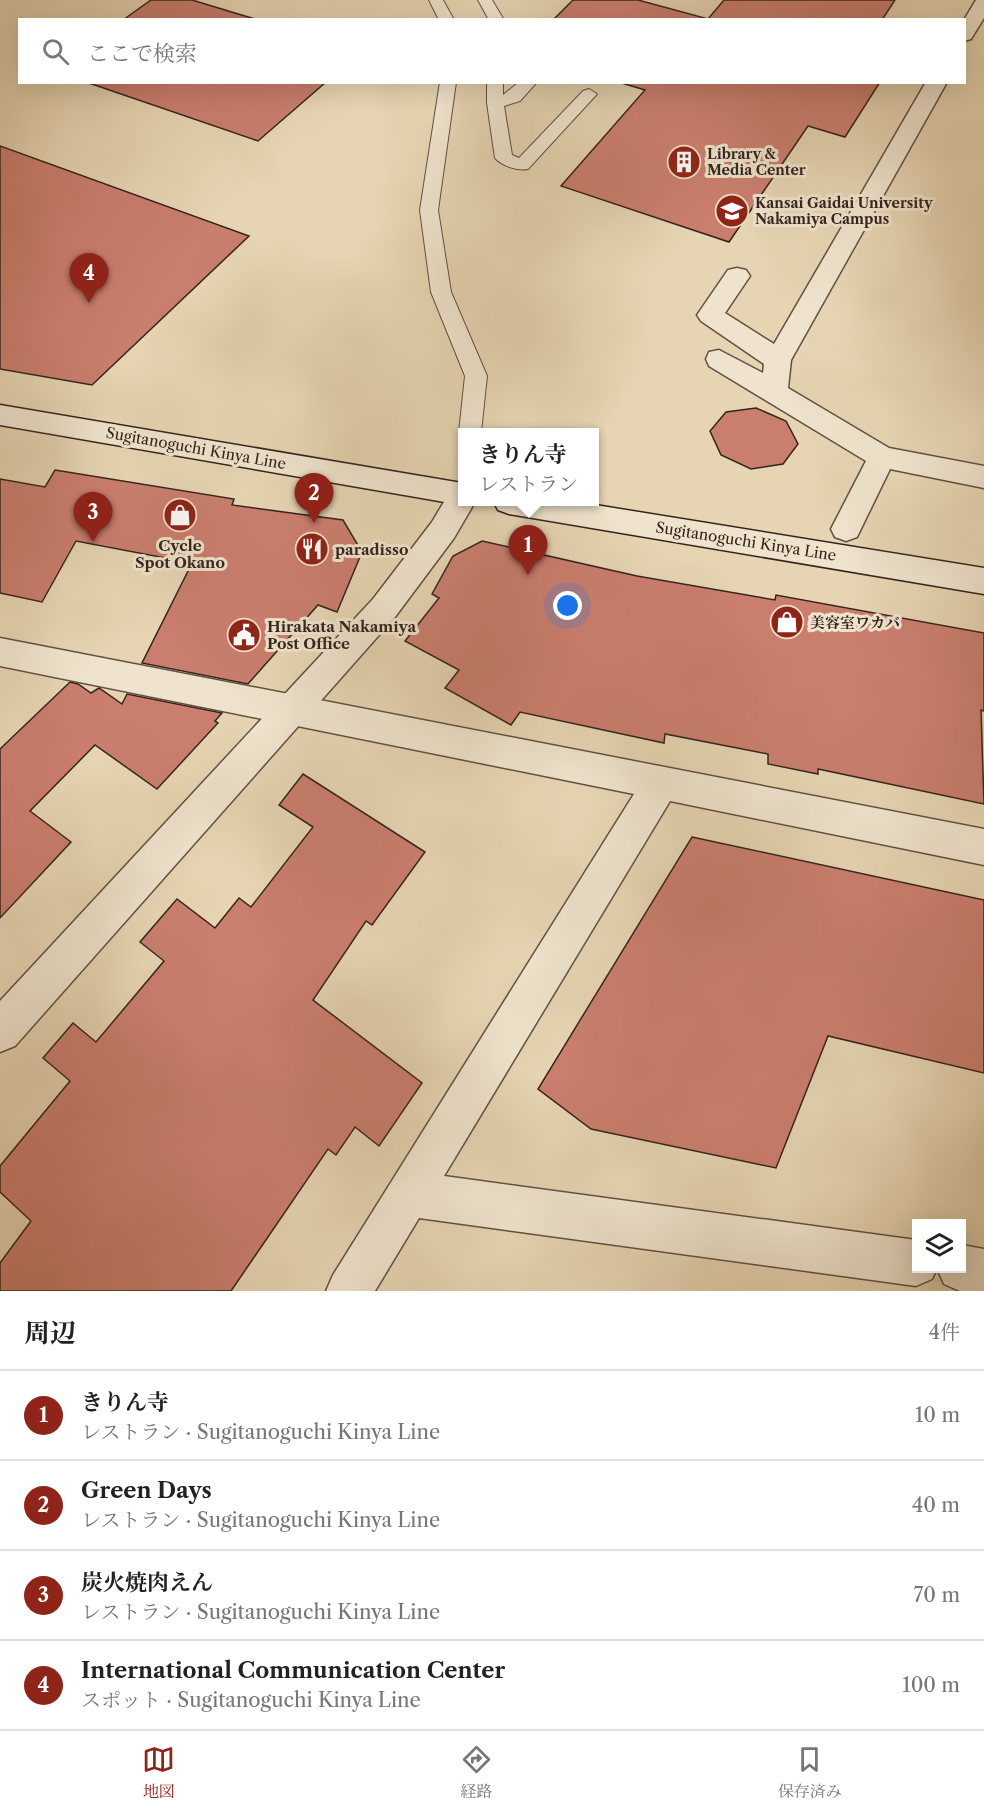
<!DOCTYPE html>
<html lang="ja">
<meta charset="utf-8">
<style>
body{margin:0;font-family:"Libre Caslon Text","Noto Serif JP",serif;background:#f6f6f6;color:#222}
.controls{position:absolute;right:18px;bottom:18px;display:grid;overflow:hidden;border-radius:0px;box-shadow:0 6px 24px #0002}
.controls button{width:54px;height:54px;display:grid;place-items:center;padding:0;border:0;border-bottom:2px solid #e0e0e0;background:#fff;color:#222;font:30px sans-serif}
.you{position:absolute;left:568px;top:606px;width:21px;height:21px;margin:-15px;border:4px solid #fff;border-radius:50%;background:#1a73e8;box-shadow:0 0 0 9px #1a73e833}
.badge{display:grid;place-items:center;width:39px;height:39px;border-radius:50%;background:#8f2418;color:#fff;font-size:20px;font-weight:700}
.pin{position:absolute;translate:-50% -50px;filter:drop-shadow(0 2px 3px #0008)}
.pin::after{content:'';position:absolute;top:32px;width:21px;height:18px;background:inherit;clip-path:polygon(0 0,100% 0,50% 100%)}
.popup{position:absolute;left:458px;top:428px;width:141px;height:78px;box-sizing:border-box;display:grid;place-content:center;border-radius:0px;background:#fff;filter:drop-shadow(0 2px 4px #0005);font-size:20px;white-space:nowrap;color:#767676}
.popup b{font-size:22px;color:#222}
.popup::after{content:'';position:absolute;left:50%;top:100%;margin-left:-12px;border:12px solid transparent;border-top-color:#fff}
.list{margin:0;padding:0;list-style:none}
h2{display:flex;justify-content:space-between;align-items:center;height:78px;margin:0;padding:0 24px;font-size:26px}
h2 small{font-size:20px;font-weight:400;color:#767676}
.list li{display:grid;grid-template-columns:39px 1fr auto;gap:18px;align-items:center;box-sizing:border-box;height:90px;padding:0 24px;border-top:2px solid #e0e0e0}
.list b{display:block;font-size:22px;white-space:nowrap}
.list p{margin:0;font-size:20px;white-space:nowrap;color:#767676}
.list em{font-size:20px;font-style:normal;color:#767676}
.icon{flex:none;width:33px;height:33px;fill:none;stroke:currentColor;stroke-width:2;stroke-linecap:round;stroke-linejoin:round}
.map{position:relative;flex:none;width:984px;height:1291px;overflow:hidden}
.search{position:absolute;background:#fff;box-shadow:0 6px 24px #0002;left:18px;right:18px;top:18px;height:66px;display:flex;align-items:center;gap:15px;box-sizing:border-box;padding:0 21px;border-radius:0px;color:#767676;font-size:22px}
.sheet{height:438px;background:#fff}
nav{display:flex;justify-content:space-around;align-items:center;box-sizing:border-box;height:84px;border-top:2px solid #e0e0e0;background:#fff;font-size:16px;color:#767676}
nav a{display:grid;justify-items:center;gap:3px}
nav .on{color:#8f2418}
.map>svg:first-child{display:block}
.building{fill:#ca7e6e;stroke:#35241e;stroke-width:1.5}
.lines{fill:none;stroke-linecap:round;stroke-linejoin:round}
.service-casing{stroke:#615043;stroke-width:2}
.pedestrian-casing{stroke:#615043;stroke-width:3}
.minor-casing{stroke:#615043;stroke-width:3}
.tertiary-casing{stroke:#615043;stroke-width:3}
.secondary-casing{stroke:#35241e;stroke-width:3}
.service{fill:#efe3cd;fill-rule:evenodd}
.pedestrian{fill:#efe3cd;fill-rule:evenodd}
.minor{fill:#efe3cd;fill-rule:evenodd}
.tertiary{fill:#efe3cd;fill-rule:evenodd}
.secondary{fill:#efe3cd;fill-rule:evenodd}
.labels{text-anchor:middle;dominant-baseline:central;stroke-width:6;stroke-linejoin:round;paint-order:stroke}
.far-poi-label{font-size:14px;font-weight:bold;fill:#35241e;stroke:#efe3cd;text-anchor:start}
.street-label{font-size:15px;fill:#35241e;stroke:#efe3cd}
.poi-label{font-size:15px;font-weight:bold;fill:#35241e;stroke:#efe3cd;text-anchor:start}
</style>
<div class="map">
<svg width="984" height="1291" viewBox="0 0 984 1291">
<rect width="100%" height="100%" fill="#e6d4b2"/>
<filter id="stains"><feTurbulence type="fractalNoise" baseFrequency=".00333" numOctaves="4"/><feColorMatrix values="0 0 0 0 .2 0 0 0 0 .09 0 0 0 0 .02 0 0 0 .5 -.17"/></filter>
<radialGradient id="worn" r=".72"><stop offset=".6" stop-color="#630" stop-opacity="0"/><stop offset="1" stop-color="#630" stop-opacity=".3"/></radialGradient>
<g class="building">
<path d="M151,0H192L258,20H123Z"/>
<path d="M573,0H638L708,19L724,0H895L882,20H553Z"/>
<path d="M86,82H326L258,141Z"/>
<path d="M618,82H880L845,137L808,126L729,242L561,186L645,90Z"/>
<path d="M0,146L249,236L92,385L0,369Z"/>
<path d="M756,408L786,421L798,444L783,464L751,469L721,455L710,431L726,412Z"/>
<path d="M55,470L234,499L232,505L343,520L362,552L337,612L318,605L248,684L142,663L192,563L76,541L42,602L0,593V479L45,487Z"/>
<path d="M482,541L637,576L775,600L776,595L984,633V711L981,710L984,804L818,769V774L768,764V754L665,734L664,743L520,712L511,725L445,688L459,670L405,641L439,598L432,594L453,556Z"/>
<path d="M70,682L78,684L91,693L99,688L122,704L127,694L222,713L215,721L218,723L157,789L95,745L30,811L71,842L0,918V749Z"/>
<path d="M303,774L425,852L372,925L366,921L313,1000L422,1083L379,1146L355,1127L336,1155L328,1149L231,1291H0V1263L31,1221L0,1192V1166L70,1081L43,1058L73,1023L96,1042L164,961L140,942L177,899L215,928L239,898L251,907L313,827L279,805Z"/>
<path d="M692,837L984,900V1073L828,1036L776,1168L591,1129L538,1089Z"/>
</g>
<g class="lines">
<g class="service-casing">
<g id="service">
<path d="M429,0H443L454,20H439Z"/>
<path d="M478,0H492L504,20H489Z"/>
<path d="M440,82H456L438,210L451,292L487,376L481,432H462V437L459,432L465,376L431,292L420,210Z"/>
<path d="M487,82H503V95L519,82H537L520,101L504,106L512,155L519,158L583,91L589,89L597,94L528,169C518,171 502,166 495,158L487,103Z"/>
</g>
</g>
<g class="pedestrian-casing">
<g id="pedestrian">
<path d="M976,0H984V18L971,39L964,41V20Z"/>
<path d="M926,82H947L791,360L788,388L889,448L984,466V488L890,469L857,537L846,541L835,537L831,529L866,461L709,366L706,359L709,352L719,350L763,373L764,364L701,321L697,315L728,270L737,268L746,270L750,276L725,313L774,344Z"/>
</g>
</g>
<g class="minor-casing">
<g id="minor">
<path d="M0,638L984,829V865L670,801L444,1176L916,1240V1268H937L932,1279L916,1286L419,1218L375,1291H326L333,1275L634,794L0,666Z"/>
<path d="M962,1245L984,1249V1291H960L944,1284L937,1268H962Z"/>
</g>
</g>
<g class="tertiary-casing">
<path id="tertiary" d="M462,487V502H475L454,538L395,617L15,1046L0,1052V1001L373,599L432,522L451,490Z"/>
</g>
<g class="secondary-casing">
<g id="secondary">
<path d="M0,405L462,483V502H473L462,505L0,425Z"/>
<path d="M494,502H577L984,568V594L509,514L498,510Z"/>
</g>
</g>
<use href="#service" class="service"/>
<use href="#pedestrian" class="pedestrian"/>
<use href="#minor" class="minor"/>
<use href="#tertiary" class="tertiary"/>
<use href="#secondary" class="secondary"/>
</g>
<defs>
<g id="building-disc" transform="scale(1.725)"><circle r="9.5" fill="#8f2418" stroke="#efe3cd"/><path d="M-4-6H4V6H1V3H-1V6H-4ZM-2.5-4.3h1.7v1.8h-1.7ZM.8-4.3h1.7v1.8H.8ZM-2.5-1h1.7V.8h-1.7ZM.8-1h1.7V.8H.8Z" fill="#fff"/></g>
<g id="university-disc" transform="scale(1.725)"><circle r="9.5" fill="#8f2418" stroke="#efe3cd"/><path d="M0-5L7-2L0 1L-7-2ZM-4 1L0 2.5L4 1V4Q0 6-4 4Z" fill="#fff"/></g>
<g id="shop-disc" transform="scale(1.725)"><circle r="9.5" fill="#8f2418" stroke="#efe3cd"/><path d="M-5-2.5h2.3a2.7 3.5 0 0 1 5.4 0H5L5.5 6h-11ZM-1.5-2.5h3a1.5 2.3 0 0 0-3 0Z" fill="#fff"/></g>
<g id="restaurant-disc" transform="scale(1.725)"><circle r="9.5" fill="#8f2418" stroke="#efe3cd"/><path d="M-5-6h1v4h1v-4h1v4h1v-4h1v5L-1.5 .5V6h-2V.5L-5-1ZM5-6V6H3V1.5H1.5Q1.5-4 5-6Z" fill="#fff"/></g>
<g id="civic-disc" transform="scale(1.725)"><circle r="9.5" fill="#8f2418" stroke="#efe3cd"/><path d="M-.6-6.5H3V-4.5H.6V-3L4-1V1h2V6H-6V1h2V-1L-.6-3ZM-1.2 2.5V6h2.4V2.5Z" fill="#fff"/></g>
</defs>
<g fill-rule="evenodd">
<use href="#building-disc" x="684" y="162"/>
<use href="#university-disc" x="732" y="211"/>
<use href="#shop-disc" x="180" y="515"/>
<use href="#restaurant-disc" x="312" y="549"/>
<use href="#shop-disc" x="787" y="622"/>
<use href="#civic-disc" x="244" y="635"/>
</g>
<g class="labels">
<g class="far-poi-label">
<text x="707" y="154">Library &amp;<tspan x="707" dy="16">Media Center</tspan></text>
<text x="755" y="203">Kansai Gaidai University<tspan x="755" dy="16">Nakamiya Campus</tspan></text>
</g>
<g class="street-label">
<text transform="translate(196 448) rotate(10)">Sugitanoguchi Kinya Line</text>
<text transform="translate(746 541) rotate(9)">Sugitanoguchi Kinya Line</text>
</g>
<g class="poi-label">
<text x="180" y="545" text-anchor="middle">Cycle<tspan x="180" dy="17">Spot Okano</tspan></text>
<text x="335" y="549">paradisso</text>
<text x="810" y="622">美容室ワカバ</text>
<text x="267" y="626">Hirakata Nakamiya<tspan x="267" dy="17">Post Office</tspan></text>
</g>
</g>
<rect width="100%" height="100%" filter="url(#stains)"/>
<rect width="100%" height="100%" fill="url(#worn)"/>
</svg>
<div class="controls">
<button><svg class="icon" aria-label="layers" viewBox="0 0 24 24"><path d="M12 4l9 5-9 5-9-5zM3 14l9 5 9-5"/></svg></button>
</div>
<div class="you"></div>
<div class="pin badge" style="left:528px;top:575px">1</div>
<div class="popup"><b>きりん寺</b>レストラン</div>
<div class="pin badge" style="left:314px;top:523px">2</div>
<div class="pin badge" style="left:93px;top:542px">3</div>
<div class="pin badge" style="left:89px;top:303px">4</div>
<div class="search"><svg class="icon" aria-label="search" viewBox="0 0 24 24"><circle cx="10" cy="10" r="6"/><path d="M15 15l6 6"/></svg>ここで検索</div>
</div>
<section class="sheet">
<h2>周辺<small>4件</small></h2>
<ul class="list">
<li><span class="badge">1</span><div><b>きりん寺</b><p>レストラン · Sugitanoguchi Kinya Line</p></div><em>10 m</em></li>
<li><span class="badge">2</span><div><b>Green Days</b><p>レストラン · Sugitanoguchi Kinya Line</p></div><em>40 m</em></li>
<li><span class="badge">3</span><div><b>炭火焼肉えん</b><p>レストラン · Sugitanoguchi Kinya Line</p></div><em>70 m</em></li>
<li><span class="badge">4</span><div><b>International Communication Center</b><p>スポット · Sugitanoguchi Kinya Line</p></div><em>100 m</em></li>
</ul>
</section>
<nav>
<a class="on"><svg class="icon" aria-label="map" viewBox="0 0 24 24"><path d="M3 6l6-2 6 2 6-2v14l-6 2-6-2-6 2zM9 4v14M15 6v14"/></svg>地図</a>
<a><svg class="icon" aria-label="directions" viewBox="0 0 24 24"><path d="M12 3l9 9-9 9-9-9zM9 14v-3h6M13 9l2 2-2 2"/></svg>経路</a>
<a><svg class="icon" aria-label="saved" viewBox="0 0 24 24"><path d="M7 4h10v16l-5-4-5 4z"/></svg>保存済み</a>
</nav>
